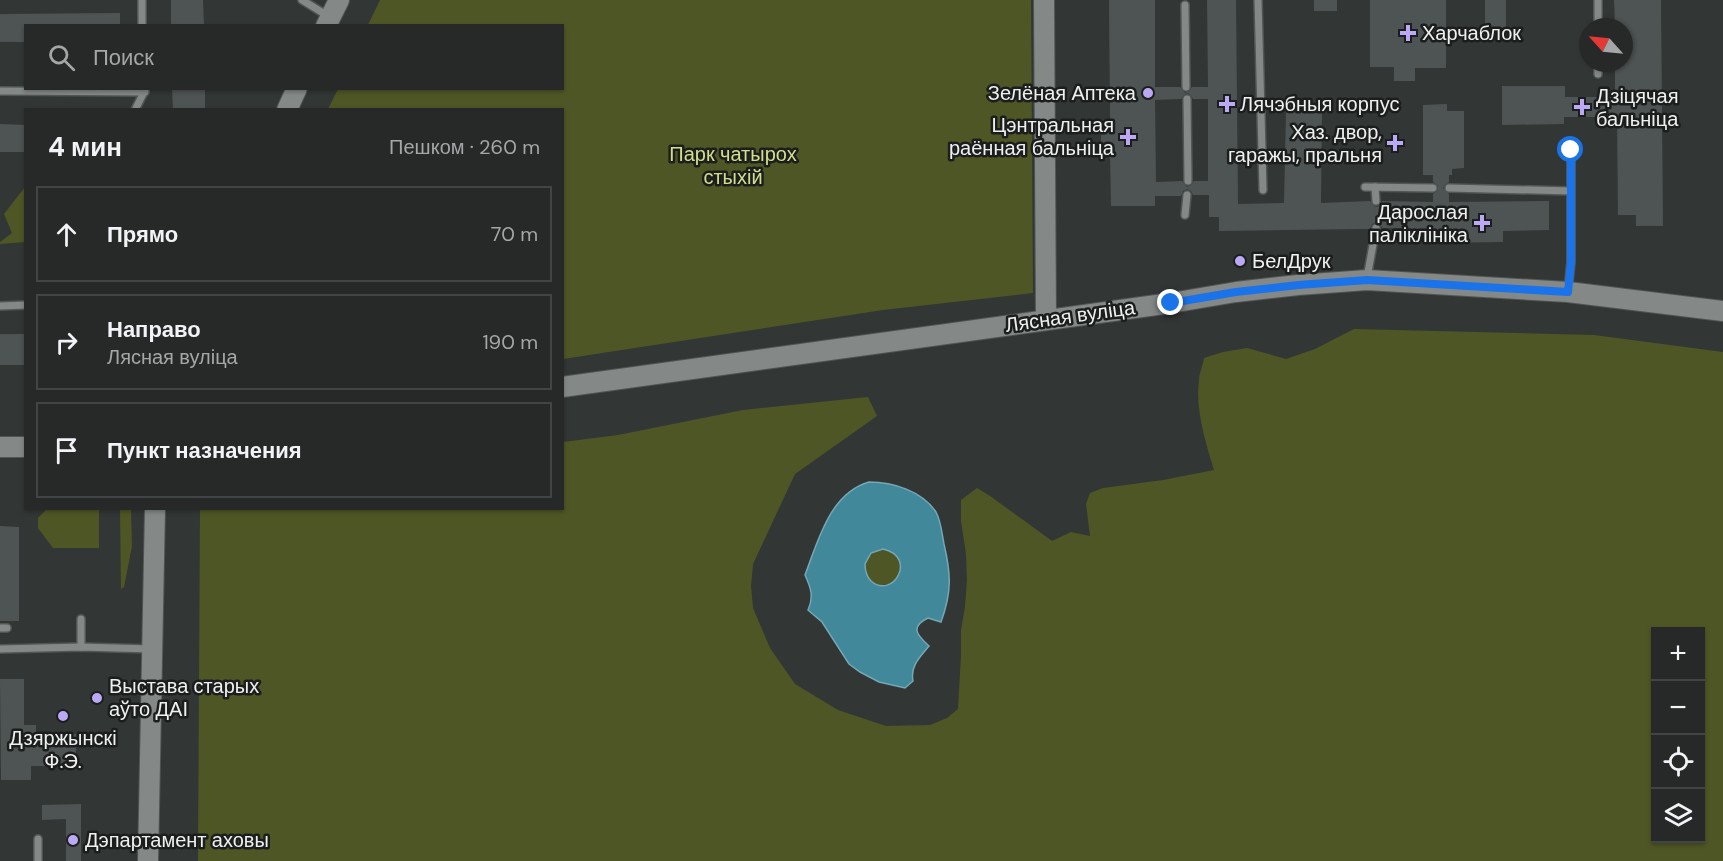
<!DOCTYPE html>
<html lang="ru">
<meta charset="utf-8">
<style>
body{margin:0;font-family:"DM Sans",sans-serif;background:#2e3130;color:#f1f3f6}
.controls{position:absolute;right:18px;bottom:18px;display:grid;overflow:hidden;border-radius:0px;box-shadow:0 2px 4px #0004}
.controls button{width:54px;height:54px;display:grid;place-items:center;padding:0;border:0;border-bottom:2px solid #424545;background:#262928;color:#f1f3f6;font:30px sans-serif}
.compass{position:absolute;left:1579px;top:18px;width:54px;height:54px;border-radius:50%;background:#262928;box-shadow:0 2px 4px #0004;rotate:297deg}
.stop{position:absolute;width:18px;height:18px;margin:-14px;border:4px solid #1a73e8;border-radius:50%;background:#fff}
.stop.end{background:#1a73e8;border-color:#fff;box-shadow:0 2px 6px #0008}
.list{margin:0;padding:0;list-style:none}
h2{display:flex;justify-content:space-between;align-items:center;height:78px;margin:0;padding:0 24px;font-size:26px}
h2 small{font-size:20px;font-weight:400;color:#a4a6a8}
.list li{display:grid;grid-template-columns:39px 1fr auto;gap:18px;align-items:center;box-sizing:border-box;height:96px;margin:0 12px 12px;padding:0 12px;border:2px solid #424545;border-radius:0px}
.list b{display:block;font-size:22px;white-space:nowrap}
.list p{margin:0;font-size:20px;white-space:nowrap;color:#a4a6a8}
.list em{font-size:20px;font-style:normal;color:#a4a6a8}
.icon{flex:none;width:33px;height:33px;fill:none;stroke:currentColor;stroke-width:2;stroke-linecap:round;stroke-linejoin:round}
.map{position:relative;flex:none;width:1723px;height:861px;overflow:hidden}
.search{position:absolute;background:#262928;box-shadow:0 2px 4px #0004;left:24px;top:24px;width:540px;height:66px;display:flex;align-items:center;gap:15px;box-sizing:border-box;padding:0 21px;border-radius:0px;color:#a4a6a8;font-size:22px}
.panel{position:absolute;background:#262928;box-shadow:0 2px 4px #0004;left:24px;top:108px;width:540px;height:402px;border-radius:0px}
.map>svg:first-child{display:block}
.green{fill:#4f5625;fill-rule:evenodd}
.water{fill:#41889b;stroke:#75a7b4;stroke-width:1.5;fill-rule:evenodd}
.building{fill:#4e5453;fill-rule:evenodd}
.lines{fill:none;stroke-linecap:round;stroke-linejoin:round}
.service-casing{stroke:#515553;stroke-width:10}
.secondary-casing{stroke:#515553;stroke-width:22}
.service{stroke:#848987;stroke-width:7}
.secondary{stroke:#848987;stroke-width:20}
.route{stroke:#1a73e8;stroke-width:8}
.poi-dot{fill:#bca9f5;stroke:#1b1e1d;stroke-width:2}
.labels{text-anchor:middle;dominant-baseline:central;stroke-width:5;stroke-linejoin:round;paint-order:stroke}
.poi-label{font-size:20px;fill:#edf0ee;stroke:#1b1e1d;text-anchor:start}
.park-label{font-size:20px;fill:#d1df8c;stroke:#1b1e1d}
.street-label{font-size:20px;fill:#edf0ee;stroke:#1b1e1d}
</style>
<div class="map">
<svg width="1723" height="861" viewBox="0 0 1723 861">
<rect width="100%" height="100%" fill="#323735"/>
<g class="green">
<path d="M380,0H1031L1033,293L883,310L563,359L562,110L328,109L338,89L562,88V26L368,25Z"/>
<path d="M25,187V242L0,244V242L12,233L4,214Z"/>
<path d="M1354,329L1594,335L1723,352V861H198L200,509L562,508L563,442L618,435L743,410L868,397L877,416L795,474L753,564L751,586L753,608L770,648L795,684L838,710L886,726L930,725L947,718L958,709L961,656V630L965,607L967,580L966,554L961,521V500L977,488L990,496L1052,541L1071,532L1090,536L1086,504L1090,493L1103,488L1163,480L1214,470C1206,444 1195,409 1199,381C1199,373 1203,366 1204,358L1223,352L1247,348L1286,359L1315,349ZM1656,632H1700V838H1656Z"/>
<path d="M48,508L99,509V548H53L38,528V518Z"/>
<path d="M120,509H131L132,546L124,587L121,589Z"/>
<circle cx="882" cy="567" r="18"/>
</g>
<path class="water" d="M869,482C893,482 922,491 936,512C941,521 942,534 944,544C951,574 952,592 941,622L928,618C909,627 918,636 929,646C920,657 910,666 913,681L905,688L879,682L860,672L849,664L822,622L808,610C814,597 811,588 805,575C818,541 830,493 869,482ZM883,549C918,557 893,600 871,581C866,576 865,571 865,564L871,553Z"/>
<g class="building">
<path d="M171,0H203L204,26H171Z"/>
<path d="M1109,0H1155V87H1180L1185,93L1189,91L1192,87H1208L1207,0H1236L1238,204L1284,203L1286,111H1322L1321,203L1370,201L1376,207L1380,205L1382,201L1433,202V194L1437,191L1438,186L1433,182V175H1423V105L1447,104V111H1464V168L1452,169V175H1449V182L1445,185L1443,188L1449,194V202L1549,201V230L1503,231V242L1427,243V229L1382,228L1380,224L1376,222L1372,224L1370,229H1361L1219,231V217H1209V195H1193L1191,191L1187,189L1183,191L1181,196H1155V206H1111L1110,154H1101V121L1110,120ZM1188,93L1191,96L1193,99H1208V181H1194L1191,185L1187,187L1182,181L1156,182L1155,100L1181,99L1184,95Z"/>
<rect x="1314" y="0" width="23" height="11"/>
<path d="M1370,0H1446V68H1415V81H1394V67H1370Z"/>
<rect x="1485" y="0" width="21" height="28"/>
<path d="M1614,0H1661L1663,226H1636V215H1618L1617,117H1564V124L1502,125V86H1565V97H1615V63H1624V27H1615Z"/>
<path d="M120,13V26H26V42H0V14Z"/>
<path d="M172,88H205V110H173Z"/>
<path d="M0,124L26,125V152H0Z"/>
<rect x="0" y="334" width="26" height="31"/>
<path d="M0,526L19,527V621H0Z"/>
<path d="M0,679H24V725H36V734H76V766H31V780H1Z"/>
<path d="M81,804V861H66V819L42,820V805Z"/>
</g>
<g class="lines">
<g class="service-casing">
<g id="service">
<path d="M142,0V26"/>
<path d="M302,0L328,16"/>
<path d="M1258,0L1263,190"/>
<path d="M1185,5L1186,87"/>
<path d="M1598,27V0"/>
<path d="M1598,74V63"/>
<path d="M0,91L145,92"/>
<path d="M1187,99L1188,181"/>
<path d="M135,110L145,90"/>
<path d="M1365,187L1433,188"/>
<path d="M1375,187L1376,201"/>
<path d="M1449,188L1571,191V262L1568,291"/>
<path d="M1571,191V150"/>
<path d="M1185,215L1187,195"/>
<path d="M1367,278L1376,228"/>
<path d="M0,306L26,305"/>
<path d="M81,619V647"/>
<path d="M0,628H7"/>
<path d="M0,649L81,647L151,649"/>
<path d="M38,839V861"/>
</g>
</g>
<g class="secondary-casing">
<g id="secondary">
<path d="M1044,0L1046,319"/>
<path d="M326,26L339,0"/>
<path d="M287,110L297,88"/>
<path d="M562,387L1171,303L1236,292L1298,285L1367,280L1568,292L1723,311"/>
<path d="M0,447H26"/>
<path d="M148,861L155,508"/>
</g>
</g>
<use href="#service" class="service"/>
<use href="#secondary" class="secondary"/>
</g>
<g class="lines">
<path class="route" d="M1171,303L1236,292L1298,285L1367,280L1568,292L1571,262V150"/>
</g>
<g class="poi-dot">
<path d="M1405 24h6v6h6v6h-6v6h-6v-6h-6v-6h6z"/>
<circle cx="1148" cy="93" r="6"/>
<path d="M1224 95h6v6h6v6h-6v6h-6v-6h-6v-6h6z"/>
<path d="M1579 98h6v6h6v6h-6v6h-6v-6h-6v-6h6z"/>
<path d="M1125 128h6v6h6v6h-6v6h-6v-6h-6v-6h6z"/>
<path d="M1392 134h6v6h6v6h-6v6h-6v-6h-6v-6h6z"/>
<path d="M1479 214h6v6h6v6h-6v6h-6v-6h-6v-6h6z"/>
<circle cx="1240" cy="261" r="6"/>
<circle cx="97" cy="698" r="6"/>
<circle cx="63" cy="716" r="6"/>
<circle cx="73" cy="840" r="6"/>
</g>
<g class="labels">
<g class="poi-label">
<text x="1422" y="33">Харчаблок</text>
<text x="1136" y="93" text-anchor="end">Зелёная Аптека</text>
<text x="1596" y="96">Дзіцячая<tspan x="1596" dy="23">бальніца</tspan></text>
<text x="1240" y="104">Лячэбныя корпус</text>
<text x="1114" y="125" text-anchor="end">Цэнтральная<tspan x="1114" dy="23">раённая бальніца</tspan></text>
<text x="1382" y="132" text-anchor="end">Хаз. двор,<tspan x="1382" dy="23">гаражы, пральня</tspan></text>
<text x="1468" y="212" text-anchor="end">Дарослая<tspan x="1468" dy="23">паліклініка</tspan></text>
<text x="1252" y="261">БелДрук</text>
<text x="109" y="686">Выстава старых<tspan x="109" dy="23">аўто ДАІ</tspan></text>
<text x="63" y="738" text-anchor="middle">Дзяржынскі<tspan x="63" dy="23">Ф.Э.</tspan></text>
<text x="85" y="840">Дэпартамент аховы</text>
</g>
<g class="park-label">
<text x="733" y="154">Парк чатырох<tspan x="733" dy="23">стыхій</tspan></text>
</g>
<g class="street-label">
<text transform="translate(1070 316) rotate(-8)">Лясная вуліца</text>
</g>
</g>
</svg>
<div class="controls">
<button>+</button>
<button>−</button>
<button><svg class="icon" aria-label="locate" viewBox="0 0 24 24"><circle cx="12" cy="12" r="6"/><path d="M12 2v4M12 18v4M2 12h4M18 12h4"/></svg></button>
<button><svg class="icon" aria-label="layers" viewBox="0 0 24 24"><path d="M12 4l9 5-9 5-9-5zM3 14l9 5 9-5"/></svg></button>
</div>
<svg class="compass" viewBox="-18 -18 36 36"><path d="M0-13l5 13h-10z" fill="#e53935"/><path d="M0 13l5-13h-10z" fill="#a4a6a8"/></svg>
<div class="stop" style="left:1571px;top:150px"></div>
<div class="stop end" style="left:1171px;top:303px"></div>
<div class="search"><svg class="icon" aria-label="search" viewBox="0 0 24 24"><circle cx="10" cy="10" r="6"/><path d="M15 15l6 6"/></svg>Поиск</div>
<section class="panel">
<h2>4 мин<small>Пешком · 260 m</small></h2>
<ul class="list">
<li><svg class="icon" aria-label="ahead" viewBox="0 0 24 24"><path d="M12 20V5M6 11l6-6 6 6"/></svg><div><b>Прямо</b></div><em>70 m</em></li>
<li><svg class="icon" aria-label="right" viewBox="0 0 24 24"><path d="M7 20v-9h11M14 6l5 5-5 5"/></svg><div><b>Направо</b><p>Лясная вуліца</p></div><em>190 m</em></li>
<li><svg class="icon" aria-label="arrive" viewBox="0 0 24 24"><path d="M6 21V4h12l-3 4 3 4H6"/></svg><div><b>Пункт назначения</b></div></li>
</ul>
</section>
</div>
